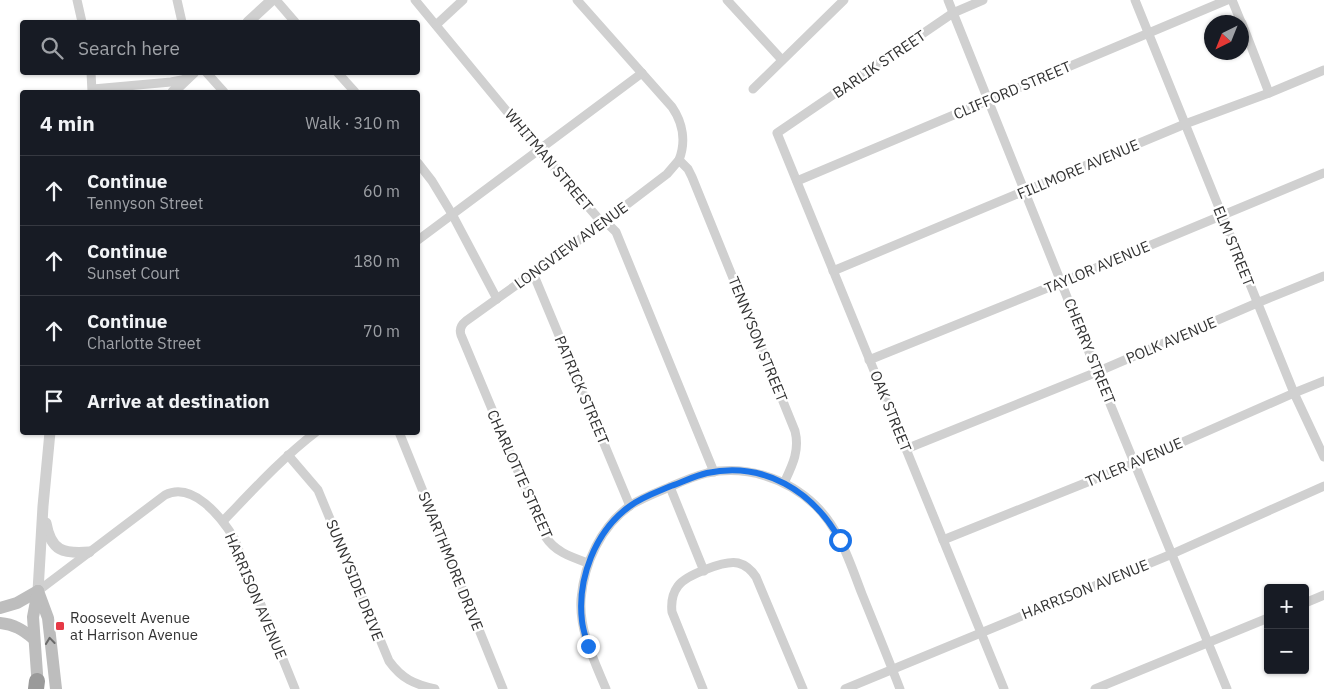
<!DOCTYPE html>
<meta charset="utf-8">
<style>
body{margin:0;font-family:"IBM Plex Sans",sans-serif;background:#20242c;color:#f1f3f6}
.controls{position:absolute;right:15px;bottom:15px;display:grid;overflow:hidden;border-radius:5px;box-shadow:0 1px 4px #0004}
.controls button{width:45px;height:45px;display:grid;place-items:center;padding:0;border:0;border-bottom:1px solid #363941;background:#171b24;color:#f1f3f6;font:25px sans-serif}
.compass{position:absolute;left:1204px;top:15px;width:45px;height:45px;border-radius:50%;background:#171b24;box-shadow:0 1px 4px #0004;rotate:223deg}
.stop{position:absolute;width:15px;height:15px;margin:-11px;border:4px solid #1a73e8;border-radius:50%;background:#fff}
.stop.end{background:#1a73e8;border-color:#fff;box-shadow:0 1px 5px #0008}
.list{margin:0;padding:0;list-style:none}
h2{display:flex;justify-content:space-between;align-items:center;height:65px;margin:0;padding:0 20px;font-size:21px}
h2 small{font-size:16px;font-weight:400;color:#9ea1a6}
.list li{display:grid;grid-template-columns:32px 1fr auto;gap:15px;align-items:center;box-sizing:border-box;height:70px;padding:0 20px;border-top:1px solid #363941}
.list b{display:block;font-size:19px;white-space:nowrap}
.list p{margin:0;font-size:16px;white-space:nowrap;color:#9ea1a6}
.list em{font-size:16px;font-style:normal;color:#9ea1a6}
.icon{flex:none;width:28px;height:28px;fill:none;stroke:currentColor;stroke-width:2;stroke-linecap:round;stroke-linejoin:round}
.map{position:relative;flex:none;width:1324px;height:689px;overflow:hidden}
.search{position:absolute;background:#171b24;box-shadow:0 1px 4px #0004;left:20px;top:20px;width:400px;height:55px;display:flex;align-items:center;gap:12px;box-sizing:border-box;padding:0 18px;border-radius:5px;color:#9ea1a6;font-size:19px}
.panel{position:absolute;background:#171b24;box-shadow:0 1px 4px #0004;left:20px;top:90px;width:400px;height:345px;border-radius:5px}
.map>svg:first-child{display:block}
.lines{fill:none;stroke-linecap:round;stroke-linejoin:round}
.minor{stroke:#d0d0d0;stroke-width:9}
.tertiary{stroke:#d0d0d0;stroke-width:11}
.secondary{stroke:#bdbdbd;stroke-width:12}
.motorway{stroke:#9a9a9a;stroke-width:16}
.oneway{stroke:#6a6a6a}
.route{stroke:#1a73e8;stroke-width:6}
.poi-dot{fill:#e63946;stroke:#fff;stroke-width:2}
.labels{text-anchor:middle;dominant-baseline:central;stroke-width:5;stroke-linejoin:round;paint-order:stroke}
.street-label{font-size:15px;fill:#333;stroke:#fff}
.poi-label{font-size:15px;fill:#333;stroke:#fff;text-anchor:start}
</style>
<div class="map">
<svg width="1324" height="689" viewBox="0 0 1324 689">
<rect width="100%" height="100%" fill="#fff"/>
<g class="lines">
<g class="minor">
<path d="M77,0L82,22"/>
<path d="M177,0L182,22"/>
<path d="M276,0L295,22"/>
<path d="M415,0L538,149L598,218L609,225L616,232L714,472"/>
<path d="M577,0L672,107C683,123 686,142 679,160L688,169L692,177L795,431C800,451 792,466 784,483"/>
<path d="M727,0L782,60"/>
<path d="M948,0L1097,372L1227,689"/>
<path d="M983,0L953,13L777,133L1004,689"/>
<path d="M1135,0L1294,393L1324,457"/>
<path d="M1232,0L1241,22"/>
<path d="M1242,23L1269,93"/>
<path d="M436,25L463,0"/>
<path d="M91,72L92,92"/>
<path d="M206,72L224,92"/>
<path d="M337,72L355,92"/>
<path d="M93,89L171,82L187,79V78"/>
<path d="M753,89L844,0"/>
<path d="M418,163L432,181L452,214L497,299"/>
<path d="M797,181L1227,0"/>
<path d="M418,240L642,73"/>
<path d="M833,271L1185,124L1269,93L1324,70"/>
<path d="M533,273L630,506"/>
<path d="M869,360L1062,282L1324,173"/>
<path d="M399,432L503,689"/>
<path d="M906,449L1097,372L1257,303L1324,276"/>
<path d="M288,455L318,490L389,661C402,679 414,684 435,689"/>
<path d="M670,487L704,571"/>
<path d="M223,521C253,490 281,459 316,432"/>
<path d="M943,540L1135,463L1294,393L1324,381"/>
<path d="M588,563C571,557 555,552 545,536L461,335C459,329 461,325 466,321L604,222L667,174L679,160"/>
<path d="M38,591L165,495C193,481 221,517 234,538L295,689"/>
<path d="M1305,603L1324,595"/>
<path d="M606,689C594,660 579,631 581,599C584,563 601,526 631,505C644,497 658,492 672,486C683,481 695,476 707,473C746,465 787,478 815,505C840,529 850,563 862,594C875,626 888,658 900,689"/>
<path d="M703,689L672,612C671,603 672,594 678,586C686,575 725,560 738,563C746,565 752,571 756,577L803,689"/>
<path d="M845,689L1172,554L1324,486"/>
<path d="M1095,689L1268,618"/>
</g>
<g class="tertiary">
<path d="M248,22L272,0"/>
<path d="M173,92L194,72"/>
<path d="M46,523C51,551 63,554 89,552"/>
<path d="M38,591L43,506L50,432"/>
</g>
<g class="secondary">
<path d="M38,591L48,618L56,689"/>
<path d="M0,608L17,603L38,591"/>
<path d="M0,623C14,624 23,630 34,639"/>
<path d="M38,688L33,617L38,591"/>
</g>
<path class="motorway" d="M36,689L37,681"/>
</g>
<defs><path id="oneway-chevron" d="M-2-3.5L2.5 0L-2 3.5" fill="none" stroke-width="1.6" stroke-linecap="round" stroke-linejoin="round" transform="scale(1.25)"/></defs>
<use class="oneway" href="#oneway-chevron" transform="translate(50 641) rotate(-96)"/>
<g class="lines">
<path class="route" d="M588,646C586,638 583,630 582,621C577,579 595,531 630,506C642,497 657,492 671,486C683,482 694,476 707,473C764,461 813,491 840,540"/>
</g>
<rect class="poi-dot" x="55" y="621" width="10" height="10" rx="2.5"/>
<g class="labels">
<g class="street-label">
<text transform="translate(879 64) rotate(-34)">BARLIK STREET</text>
<text transform="translate(1012 90) rotate(-23)">CLIFFORD STREET</text>
<text transform="translate(549 160) rotate(50)">WHITMAN STREET</text>
<text transform="translate(1078 169) rotate(-23)">FILLMORE AVENUE</text>
<text transform="translate(571 245) rotate(-36)">LONGVIEW AVENUE</text>
<text transform="translate(1234 246) rotate(68)">ELM STREET</text>
<text transform="translate(1097 267) rotate(-23)">TAYLOR AVENUE</text>
<text transform="translate(758 339) rotate(68)">TENNYSON STREET</text>
<text transform="translate(1171 340) rotate(-23)">POLK AVENUE</text>
<text transform="translate(1090 351) rotate(68)">CHERRY STREET</text>
<text transform="translate(582 390) rotate(67)">PATRICK STREET</text>
<text transform="translate(891 411) rotate(68)">OAK STREET</text>
<text transform="translate(1134 462) rotate(-23)">TYLER AVENUE</text>
<text transform="translate(520 474) rotate(66)">CHARLOTTE STREET</text>
<text transform="translate(451 561) rotate(68)">SWARTHMORE DRIVE</text>
<text transform="translate(355 580) rotate(68)">SUNNYSIDE DRIVE</text>
<text transform="translate(1085 589) rotate(-22)">HARRISON AVENUE</text>
<text transform="translate(256 596) rotate(67)">HARRISON AVENUE</text>
</g>
<g class="poi-label">
<text x="70" y="617">Roosevelt Avenue<tspan x="70" dy="17">at Harrison Avenue</tspan></text>
</g>
</g>
</svg>
<div class="controls">
<button>+</button>
<button>−</button>
</div>
<svg class="compass" viewBox="-18 -18 36 36"><path d="M0-13l5 13h-10z" fill="#e53935"/><path d="M0 13l5-13h-10z" fill="#9ea1a6"/></svg>
<div class="stop" style="left:840px;top:540px"></div>
<div class="stop end" style="left:588px;top:646px"></div>
<div class="search"><svg class="icon" aria-label="search" viewBox="0 0 24 24"><circle cx="10" cy="10" r="6"/><path d="M15 15l6 6"/></svg>Search here</div>
<section class="panel">
<h2>4 min<small>Walk · 310 m</small></h2>
<ul class="list">
<li><svg class="icon" aria-label="ahead" viewBox="0 0 24 24"><path d="M12 20V5M6 11l6-6 6 6"/></svg><div><b>Continue</b><p>Tennyson Street</p></div><em>60 m</em></li>
<li><svg class="icon" aria-label="ahead" viewBox="0 0 24 24"><path d="M12 20V5M6 11l6-6 6 6"/></svg><div><b>Continue</b><p>Sunset Court</p></div><em>180 m</em></li>
<li><svg class="icon" aria-label="ahead" viewBox="0 0 24 24"><path d="M12 20V5M6 11l6-6 6 6"/></svg><div><b>Continue</b><p>Charlotte Street</p></div><em>70 m</em></li>
<li><svg class="icon" aria-label="arrive" viewBox="0 0 24 24"><path d="M6 21V4h12l-3 4 3 4H6"/></svg><div><b>Arrive at destination</b></div></li>
</ul>
</section>
</div>
